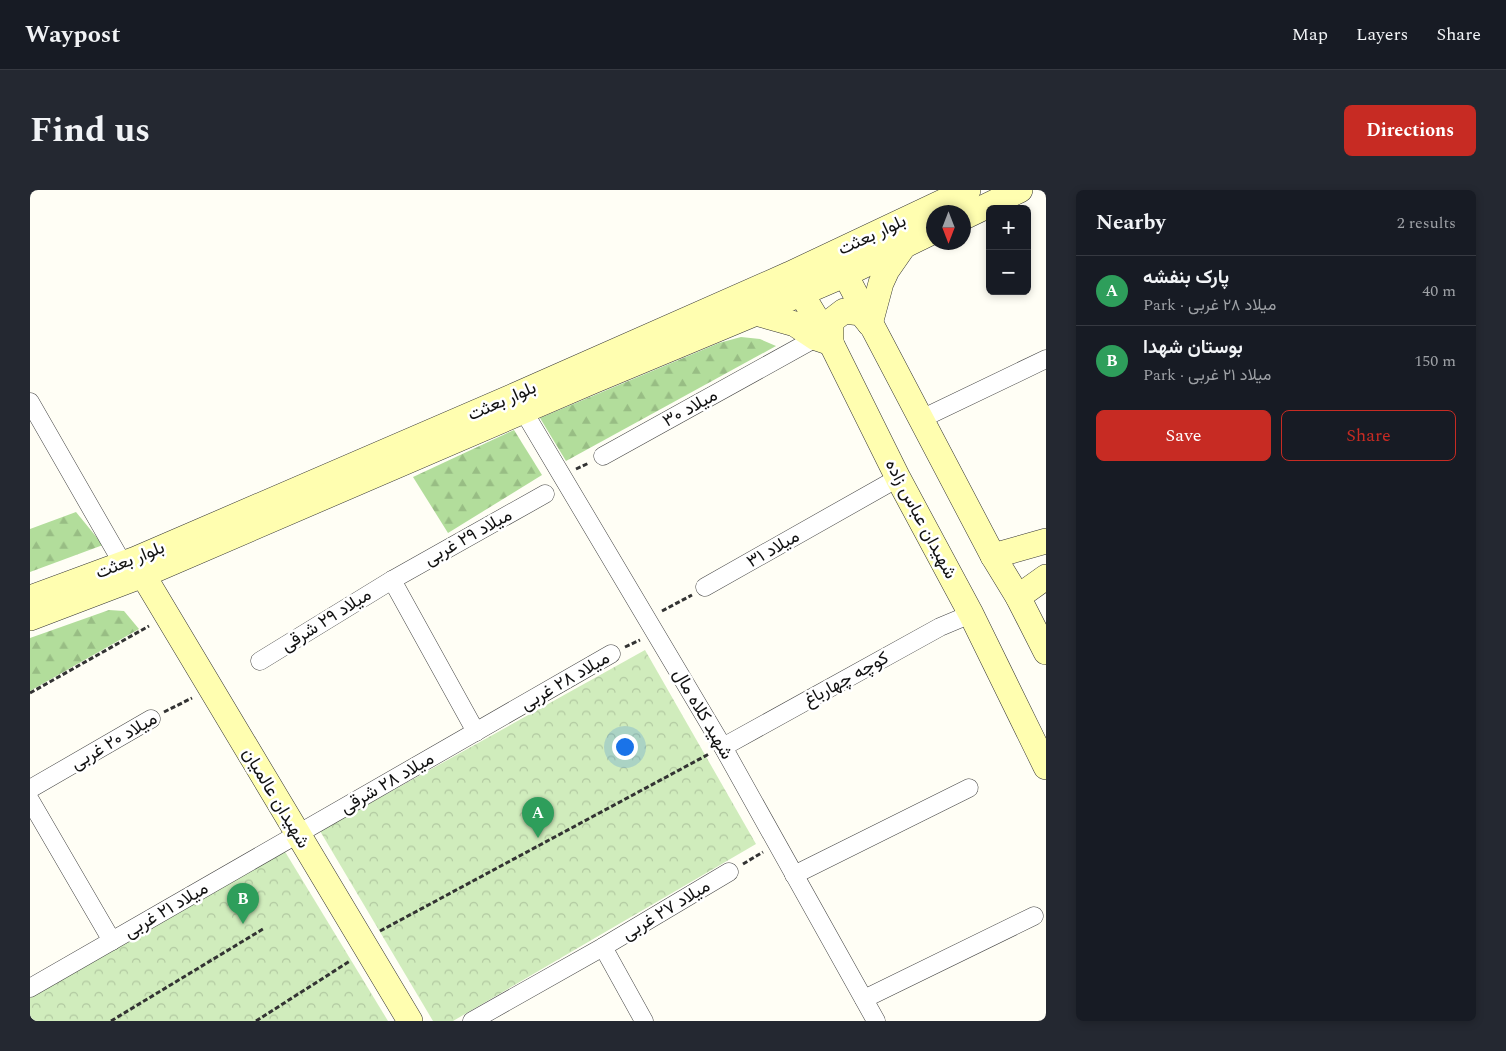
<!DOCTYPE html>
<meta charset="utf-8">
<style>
body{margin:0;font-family:Spectral,Vazirmatn,serif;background:#242831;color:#f1f3f6}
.controls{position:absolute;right:15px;top:15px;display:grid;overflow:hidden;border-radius:8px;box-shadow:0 2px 8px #0003}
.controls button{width:45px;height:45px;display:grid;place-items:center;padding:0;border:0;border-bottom:1px solid #363941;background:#171b24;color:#f1f3f6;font:25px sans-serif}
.compass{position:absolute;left:896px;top:15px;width:45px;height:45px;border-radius:50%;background:#171b24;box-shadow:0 2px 8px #0003;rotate:180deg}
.you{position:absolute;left:594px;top:556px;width:18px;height:18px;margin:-12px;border:4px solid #fff;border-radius:50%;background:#1a73e8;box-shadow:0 0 0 8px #1a73e833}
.badge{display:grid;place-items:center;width:32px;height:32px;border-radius:50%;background:#c72b23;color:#fff;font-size:16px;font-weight:700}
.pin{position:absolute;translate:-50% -41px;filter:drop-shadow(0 1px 2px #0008)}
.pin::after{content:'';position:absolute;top:26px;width:18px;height:15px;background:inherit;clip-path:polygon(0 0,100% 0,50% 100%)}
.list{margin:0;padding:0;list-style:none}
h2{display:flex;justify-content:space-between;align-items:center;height:65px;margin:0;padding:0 20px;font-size:21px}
h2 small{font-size:16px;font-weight:400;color:#9ea1a6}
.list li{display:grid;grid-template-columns:32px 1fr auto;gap:15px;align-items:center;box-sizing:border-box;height:70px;padding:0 20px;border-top:1px solid #363941}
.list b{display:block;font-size:19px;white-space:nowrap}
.list p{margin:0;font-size:16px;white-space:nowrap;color:#9ea1a6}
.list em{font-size:16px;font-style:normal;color:#9ea1a6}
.actions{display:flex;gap:10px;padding:15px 20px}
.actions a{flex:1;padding:11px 0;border:1px solid #c72b23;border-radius:8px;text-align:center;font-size:18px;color:#c72b23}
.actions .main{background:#c72b23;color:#fff}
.map{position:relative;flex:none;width:1016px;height:831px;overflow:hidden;border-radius:8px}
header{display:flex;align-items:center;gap:30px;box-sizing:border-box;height:70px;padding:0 25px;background:#171b24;border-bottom:1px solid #363941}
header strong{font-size:24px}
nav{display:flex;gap:28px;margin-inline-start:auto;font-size:18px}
.intro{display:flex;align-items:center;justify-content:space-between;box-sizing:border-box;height:120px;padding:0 30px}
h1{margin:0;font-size:35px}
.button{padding:12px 22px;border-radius:8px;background:#c72b23;color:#fff;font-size:18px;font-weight:700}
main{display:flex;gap:30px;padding:0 30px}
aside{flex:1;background:#171b24;border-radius:8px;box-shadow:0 2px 8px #0003}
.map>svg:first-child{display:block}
.forest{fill:url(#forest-firs)}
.park{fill:url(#park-crowns)}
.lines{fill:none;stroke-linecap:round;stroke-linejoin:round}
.street-casing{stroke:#444;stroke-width:19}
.secondary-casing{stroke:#333;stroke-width:26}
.path{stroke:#333;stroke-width:3;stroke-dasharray:5 2.5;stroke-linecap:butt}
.street{stroke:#fff;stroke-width:18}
.secondary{stroke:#fffeb0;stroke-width:25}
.labels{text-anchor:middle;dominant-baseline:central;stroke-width:5;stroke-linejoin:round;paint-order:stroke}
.street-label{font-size:18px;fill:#111;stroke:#fff}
</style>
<header>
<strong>Waypost</strong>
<nav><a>Map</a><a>Layers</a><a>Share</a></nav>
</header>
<div class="intro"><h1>Find us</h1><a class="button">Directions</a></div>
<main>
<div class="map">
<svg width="1016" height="831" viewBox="0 0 1016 831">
<defs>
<pattern id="forest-firs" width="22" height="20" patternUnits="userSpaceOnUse" patternTransform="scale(1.25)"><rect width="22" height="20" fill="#b2dd9b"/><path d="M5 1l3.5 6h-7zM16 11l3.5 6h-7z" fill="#98bd84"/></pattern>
<pattern id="park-crowns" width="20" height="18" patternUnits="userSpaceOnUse" patternTransform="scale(1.25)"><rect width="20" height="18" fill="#d0ecbc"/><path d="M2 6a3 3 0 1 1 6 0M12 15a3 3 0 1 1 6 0" fill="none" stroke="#b2c9a1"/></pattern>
</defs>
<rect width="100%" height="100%" fill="#fffef5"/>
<g class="forest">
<path d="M711,147L730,149L746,156L536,271L510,228L689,153Z"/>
<path d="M484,240L512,285L418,343L383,287Z"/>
<path d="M46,322L73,355L0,382V339Z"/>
<path d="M79,420L94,421L109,439L0,501V448Z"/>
</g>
<g class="park">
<path d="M615,460L726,654L423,831H403L290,641Z"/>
<path d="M254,660L358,831H0V808Z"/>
</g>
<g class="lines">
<g class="street-casing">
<g id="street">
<path d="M0,212L93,374"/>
<path d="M494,222L693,557L846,831"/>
<path d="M891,229L1016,169"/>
<path d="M573,266L786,148"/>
<path d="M362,390L446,542"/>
<path d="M675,397L868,288"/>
<path d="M230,471L362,390L515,304"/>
<path d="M693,557L910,437L941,424"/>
<path d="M0,599L121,529"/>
<path d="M0,610L82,751"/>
<path d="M764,685L939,598"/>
<path d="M573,757L614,831"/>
<path d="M0,798L581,464"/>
<path d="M834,809L1004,726"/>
<path d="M442,831L573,757L699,682"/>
</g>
</g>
<g class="secondary-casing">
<g id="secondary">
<path d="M934,27L990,0"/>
<path d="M808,71L963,366L988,407L1016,462"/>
<path d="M763,90L801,153L868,288L941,424L1016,577"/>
<path d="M726,123L765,134L786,148L801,153V131L814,121L831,123L840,134"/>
<path d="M840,134L851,93L857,80L873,57"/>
<path d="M963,366L1016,351"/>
<path d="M113,385L380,831"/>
<path d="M988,407L1016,387"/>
<path d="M0,408L106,369L486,205L760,84L938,0"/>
<path d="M0,428L113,385L563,191L726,123L814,85L904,41"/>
</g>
</g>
<g class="path">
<path d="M546,279L559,273"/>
<path d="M632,421L662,405"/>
<path d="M595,457L610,450"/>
<path d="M0,503L119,436"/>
<path d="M134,522L162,508"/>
<path d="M713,674L733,662"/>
<path d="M350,741L679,564"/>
<path d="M81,831L233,739"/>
<path d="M226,831L320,771"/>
</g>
<use href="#street" class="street"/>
<use href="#secondary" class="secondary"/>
</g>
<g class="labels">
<g class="street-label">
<text transform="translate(842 45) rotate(-25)">بلوار بعثت</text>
<text transform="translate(472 211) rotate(-24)">بلوار بعثت</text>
<text transform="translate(660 218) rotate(-29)">میلاد ۳۰</text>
<text transform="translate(891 329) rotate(62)">شهیدان عباس زاده</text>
<text transform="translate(438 347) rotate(-29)">میلاد ۲۹ غربی</text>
<text transform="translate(743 359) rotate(-30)">میلاد ۳۱</text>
<text transform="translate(100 370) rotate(-22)">بلوار بعثت</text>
<text transform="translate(296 430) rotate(-32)">میلاد ۲۹ شرقی</text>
<text transform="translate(816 489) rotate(-29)">کوچه چهارباغ</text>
<text transform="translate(535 491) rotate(-30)">میلاد ۲۸ غربی</text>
<text transform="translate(673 524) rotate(60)">شهید کلاه مال</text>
<text transform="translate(84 551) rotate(-30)">میلاد ۲۰ غربی</text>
<text transform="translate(357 593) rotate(-30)">میلاد ۲۸ شرقی</text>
<text transform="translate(246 608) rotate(59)">شهیدان عالمیان</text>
<text transform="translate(136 720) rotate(-30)">میلاد ۲۱ غربی</text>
<text transform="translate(636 720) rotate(-31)">میلاد ۲۷ غربی</text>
</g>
</g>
</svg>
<div class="controls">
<button>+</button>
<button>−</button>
</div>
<svg class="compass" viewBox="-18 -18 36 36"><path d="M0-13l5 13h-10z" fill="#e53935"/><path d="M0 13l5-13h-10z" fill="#9ea1a6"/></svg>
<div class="you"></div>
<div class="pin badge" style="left:508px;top:648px;background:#2e9e5b">A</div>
<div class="pin badge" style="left:213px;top:734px;background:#2e9e5b">B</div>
</div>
<aside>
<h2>Nearby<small>2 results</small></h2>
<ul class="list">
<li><span class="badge" style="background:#2e9e5b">A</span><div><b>پارک بنفشه</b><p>Park · میلاد ۲۸ غربی</p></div><em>40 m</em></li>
<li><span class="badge" style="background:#2e9e5b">B</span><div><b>بوستان شهدا</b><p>Park · میلاد ۲۱ غربی</p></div><em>150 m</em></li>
</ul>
<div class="actions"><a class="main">Save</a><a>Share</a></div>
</aside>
</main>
